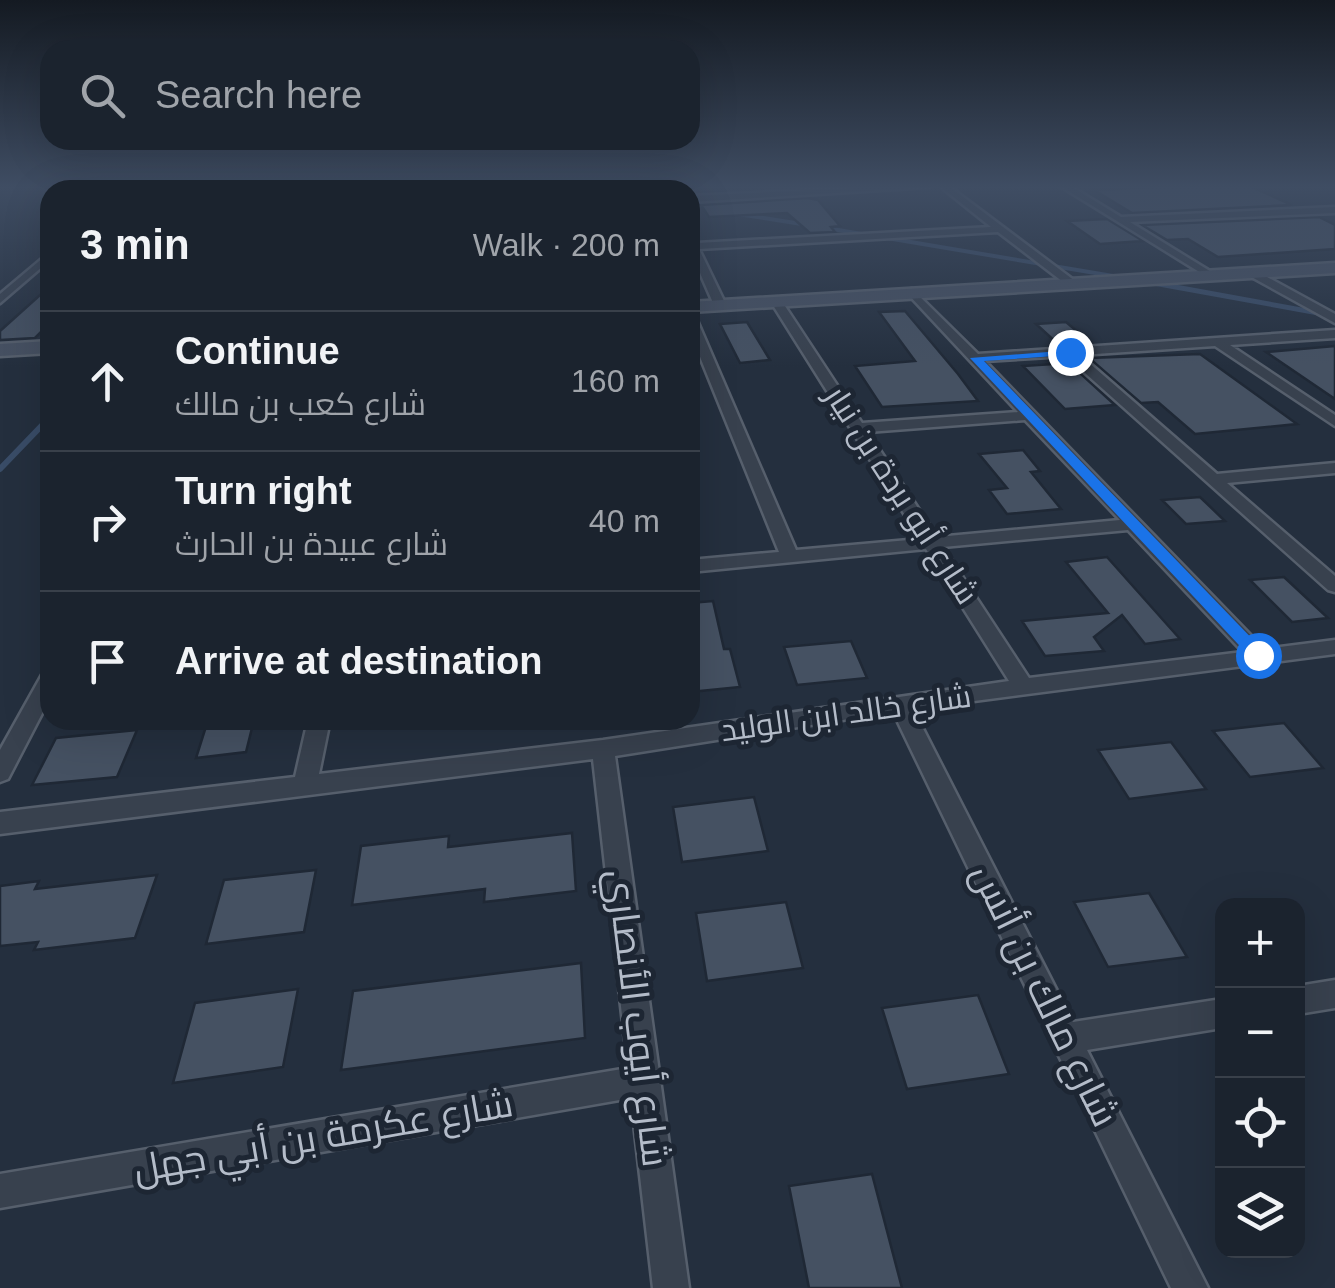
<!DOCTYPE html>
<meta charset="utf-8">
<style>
body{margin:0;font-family:Arial,Cairo,sans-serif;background:#242b36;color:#f1f3f6}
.controls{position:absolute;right:30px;bottom:30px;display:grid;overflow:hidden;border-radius:20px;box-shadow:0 10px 40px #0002}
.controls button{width:90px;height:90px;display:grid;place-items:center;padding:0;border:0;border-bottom:2px solid #39404a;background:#1b232e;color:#f1f3f6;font:50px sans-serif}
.stop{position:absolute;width:30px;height:30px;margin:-22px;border:8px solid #1a73e8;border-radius:50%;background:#fff}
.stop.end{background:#1a73e8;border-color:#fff;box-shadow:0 2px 10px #0008}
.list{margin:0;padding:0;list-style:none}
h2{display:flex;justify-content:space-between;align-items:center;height:130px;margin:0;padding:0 40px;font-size:42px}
h2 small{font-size:32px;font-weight:400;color:#a0a4aa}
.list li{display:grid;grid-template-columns:65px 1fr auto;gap:30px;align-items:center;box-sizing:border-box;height:140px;padding:0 40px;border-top:2px solid #39404a}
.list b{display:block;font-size:38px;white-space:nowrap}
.list p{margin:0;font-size:32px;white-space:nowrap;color:#a0a4aa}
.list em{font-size:32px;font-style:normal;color:#a0a4aa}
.icon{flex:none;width:55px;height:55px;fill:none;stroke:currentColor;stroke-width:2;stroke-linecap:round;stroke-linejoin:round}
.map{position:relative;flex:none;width:1335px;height:1288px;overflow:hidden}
.search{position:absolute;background:#1b232e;box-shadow:0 10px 40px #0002;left:40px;top:40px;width:660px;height:110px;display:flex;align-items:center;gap:25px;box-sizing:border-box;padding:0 35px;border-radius:30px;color:#a0a4aa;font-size:38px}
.panel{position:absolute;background:#1b232e;box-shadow:0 10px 40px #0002;left:40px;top:180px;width:660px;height:550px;border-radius:30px}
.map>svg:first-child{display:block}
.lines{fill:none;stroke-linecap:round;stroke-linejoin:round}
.stream-far2{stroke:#394c67;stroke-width:4}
.stream-far1{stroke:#394c67;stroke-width:5}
.stream{stroke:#394c67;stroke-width:6}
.building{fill:#455162;stroke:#1f2835;stroke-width:2.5}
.street-casing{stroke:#565f6c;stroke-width:5}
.secondary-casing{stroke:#565f6c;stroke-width:5}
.street{fill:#38414e;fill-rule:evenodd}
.secondary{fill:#465061;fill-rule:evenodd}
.route{fill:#1a73e8}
.labels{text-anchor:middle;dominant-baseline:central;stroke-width:10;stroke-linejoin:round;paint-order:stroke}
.street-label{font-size:32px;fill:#b4bcc9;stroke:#1d2633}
.near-street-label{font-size:38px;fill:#b4bcc9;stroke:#1d2633}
</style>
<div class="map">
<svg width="1335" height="1288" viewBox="0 0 1335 1288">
<rect width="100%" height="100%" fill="#242f3e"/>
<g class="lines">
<g class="stream-far2">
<path d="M652,187L661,190"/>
<path d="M632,190L642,187"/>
<path d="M690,201L710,208"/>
<path d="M738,214L808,225"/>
<path d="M827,228L867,235"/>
<path d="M881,237L1119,277"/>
</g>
<path class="stream-far1" d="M1148,282L1335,316"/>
<path class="stream" d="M0,469L50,417"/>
</g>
<g class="building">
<path d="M1162,187H1252L1292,205L1132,213L1094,190Z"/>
<path d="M808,198L818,200L840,226L831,227L835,232L810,233L787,213L709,217L701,205Z"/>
<path d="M1319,217L1335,225V249L1218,257L1188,239L1167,240L1142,225Z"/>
<path d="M1107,219L1143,241L1100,244L1067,221Z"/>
<path d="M50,286V323L35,338L0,340V331Z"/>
<path d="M905,311L958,374L978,401L882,407L855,366L915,361L879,312Z"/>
<path d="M747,322L770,360L740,363L720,324Z"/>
<path d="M1066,322L1091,343L1059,345L1036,324Z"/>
<path d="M1335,346V399L1266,352Z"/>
<path d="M1200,354L1297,424L1195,434L1158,402L1141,403L1089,358Z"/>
<path d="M1069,363L1115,405L1065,409L1023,366Z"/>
<path d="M1023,450L1040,471L1031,472L1061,509L1007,514L989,490L1007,488L979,454Z"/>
<path d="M1200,497L1225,521L1186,524L1162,500Z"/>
<path d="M1107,557L1180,639L1145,644L1122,615L1094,637L1104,651L1045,656L1022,621L1108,613L1066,562Z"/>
<path d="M1284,577L1328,618L1292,622L1250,580Z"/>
<path d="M713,601L724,649H730L740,687L690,692V603Z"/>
<path d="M851,641L867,678L797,685L784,647Z"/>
<path d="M208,720H254L246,752L196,758Z"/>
<path d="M1284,723L1323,768L1250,777L1213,731Z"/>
<path d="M137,730L117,777L32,785L56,738Z"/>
<path d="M1171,742L1206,789L1129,799L1098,750Z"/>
<path d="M754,797L768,851L682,862L673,807Z"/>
<path d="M572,833L576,891L484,902L485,889L352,905L361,846L449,836L448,847Z"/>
<path d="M316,870L304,932L206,944L224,880Z"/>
<path d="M157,875L135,938L34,950L38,942L0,946V886L39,881L35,889Z"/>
<path d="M1149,893L1187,957L1108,967L1074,902Z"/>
<path d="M786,902L803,968L707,981L696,913Z"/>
<path d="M581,963L585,1038L341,1070L353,991Z"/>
<path d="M298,989L283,1067L173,1083L195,1003Z"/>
<path d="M978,995L1009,1074L907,1089L882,1008Z"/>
<path d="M872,1174L902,1288H809L789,1186Z"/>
</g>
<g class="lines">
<g class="street-casing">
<g id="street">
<path d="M533,187H541L542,190H534Z"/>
<path d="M659,187H667L668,190H660Z"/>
<path d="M880,187H930L690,202V196Z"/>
<path d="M941,187H950L1075,281V285H1067L998,232L699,249L726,305L720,308L714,305L690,250V236L697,243L991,227Z"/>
<path d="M1062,187H1072L1121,217L1335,207V213L1130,222L1213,273V277L1209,278Z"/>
<path d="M50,252V260L0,303V294Z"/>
<path d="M1248,271H1256L1335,314V323L1248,275Z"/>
<path d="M912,289L978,354L1335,330V338L1230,345L1335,415V426L1215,346L1080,355L1217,474L1335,463V473L1227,483L1335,576V592L1328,590L1066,356L985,361L1264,649L1335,640V654L913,709L1073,1022L1222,999V1028L1087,1050L1208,1288H1171L893,712L615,756L689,1288H653L631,1098L0,1208V1174L628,1068L593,759L0,834V812L295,777L308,720H330L319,774L603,740L1009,681L926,549L690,572V560L779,552L690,332V314L696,318L796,550L920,539L771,302L781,300L862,423L1018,412L908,294V290ZM1025,420L1120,520L937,537L868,432ZM1128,530L1243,652L1029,678L943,547Z"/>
<path d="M50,670V698L8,779L0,782V750L43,673Z"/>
<path d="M1335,980V1008L1298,1014V986Z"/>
</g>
</g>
<g class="secondary-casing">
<g id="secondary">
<path d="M1335,263V273L690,312V302Z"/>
<path d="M50,341V353L0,356V344Z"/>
</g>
</g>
<use href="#street" class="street"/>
<use href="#secondary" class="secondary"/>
</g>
<linearGradient id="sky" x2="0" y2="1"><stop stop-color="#141a22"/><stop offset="0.51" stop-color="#3f4d63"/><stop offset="1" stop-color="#3f4d63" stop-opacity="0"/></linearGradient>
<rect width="1335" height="367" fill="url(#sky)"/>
<path class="route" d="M1073,350L1070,355L984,361L1264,651V659H1252L970,358Z"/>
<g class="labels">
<g class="street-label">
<text transform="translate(902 495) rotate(57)">شارع أبو بردة بن نيار</text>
<text transform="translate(846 713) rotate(-8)">شارع خالد ابن الوليد</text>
</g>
<g class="near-street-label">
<text transform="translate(1045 995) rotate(64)">شارع مالك بن أنس</text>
<text transform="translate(638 1018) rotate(83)">شارع أيوب الأنصاري</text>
<text transform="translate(323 1136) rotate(-10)">شارع عكرمة بن أبي جهل</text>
</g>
</g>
</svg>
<div class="controls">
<button>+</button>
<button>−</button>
<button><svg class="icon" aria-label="locate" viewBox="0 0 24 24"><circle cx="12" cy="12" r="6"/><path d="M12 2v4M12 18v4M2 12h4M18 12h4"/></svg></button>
<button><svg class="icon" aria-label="layers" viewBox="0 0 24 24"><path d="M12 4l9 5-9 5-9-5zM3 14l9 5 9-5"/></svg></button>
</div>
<div class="stop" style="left:1258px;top:655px"></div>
<div class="stop end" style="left:1070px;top:352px"></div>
<div class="search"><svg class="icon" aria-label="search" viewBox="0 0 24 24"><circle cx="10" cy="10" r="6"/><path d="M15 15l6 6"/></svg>Search here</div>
<section class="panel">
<h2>3 min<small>Walk · 200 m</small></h2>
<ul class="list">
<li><svg class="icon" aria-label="ahead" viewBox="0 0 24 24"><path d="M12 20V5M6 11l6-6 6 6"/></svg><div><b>Continue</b><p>شارع كعب بن مالك</p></div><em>160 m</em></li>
<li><svg class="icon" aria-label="right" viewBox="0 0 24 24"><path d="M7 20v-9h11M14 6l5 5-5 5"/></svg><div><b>Turn right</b><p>شارع عبيدة بن الحارث</p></div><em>40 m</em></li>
<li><svg class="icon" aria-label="arrive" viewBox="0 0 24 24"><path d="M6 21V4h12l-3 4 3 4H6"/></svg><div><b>Arrive at destination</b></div></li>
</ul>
</section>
</div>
